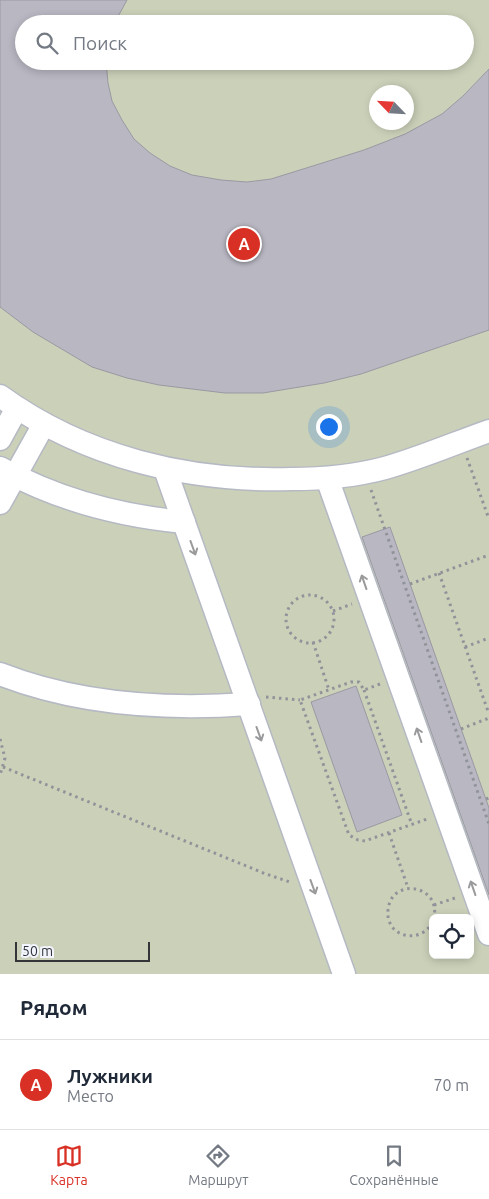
<!DOCTYPE html>
<html lang="ru">
<meta charset="utf-8">
<style>
body{margin:0;font-family:Ubuntu,sans-serif;background:#f6f6f7;color:#1f2937}
.controls{position:absolute;right:15px;bottom:15px;display:grid;overflow:hidden;border-radius:8px;box-shadow:0 2px 8px #0003}
.controls button{width:45px;height:45px;display:grid;place-items:center;padding:0;border:0;border-bottom:1px solid #e0e1e3;background:#fff;color:#1f2937;font:25px sans-serif}
.compass{position:absolute;left:369px;top:85px;width:45px;height:45px;border-radius:50%;background:#fff;box-shadow:0 2px 8px #0003;rotate:295deg}
.scale{position:absolute;left:15px;bottom:12px;width:135px;box-sizing:border-box;padding-left:5px;border:2px solid #333539;border-top:0;font-size:14px;line-height:18px;white-space:nowrap;color:#333539;-webkit-text-stroke:4px #f2f5fe;paint-order:stroke}
.you{position:absolute;left:328px;top:426px;width:18px;height:18px;margin:-12px;border:4px solid #fff;border-radius:50%;background:#1a73e8;box-shadow:0 0 0 8px #1a73e833}
.badge{display:grid;place-items:center;width:32px;height:32px;border-radius:50%;background:#d93025;color:#fff;font-size:16px;font-weight:700}
.pin{position:absolute;translate:-50% -50%;border:2px solid #fff;box-shadow:0 1px 5px #0006}
.list{margin:0;padding:0;list-style:none}
h2{display:flex;justify-content:space-between;align-items:center;height:65px;margin:0;padding:0 20px;font-size:21px}
h2 small{font-size:16px;font-weight:400;color:#747a83}
.list li{display:grid;grid-template-columns:32px 1fr auto;gap:15px;align-items:center;box-sizing:border-box;height:90px;padding:0 20px;border-top:1px solid #e0e1e3}
.list b{display:block;font-size:19px;white-space:nowrap}
.list p{margin:0;font-size:16px;white-space:nowrap;color:#747a83}
.list em{font-size:16px;font-style:normal;color:#747a83}
.icon{flex:none;width:28px;height:28px;fill:none;stroke:currentColor;stroke-width:2;stroke-linecap:round;stroke-linejoin:round}
.map{position:relative;flex:none;width:489px;height:974px;overflow:hidden}
.search{position:absolute;background:#fff;box-shadow:0 2px 8px #0003;left:15px;right:15px;top:15px;height:55px;display:flex;align-items:center;gap:12px;box-sizing:border-box;padding:0 18px;border-radius:28px;color:#747a83;font-size:19px}
.sheet{height:155px;background:#fff}
nav{display:flex;justify-content:space-around;align-items:center;box-sizing:border-box;height:70px;border-top:1px solid #e0e1e3;background:#fff;font-size:14px;color:#747a83}
nav a{display:grid;justify-items:center;gap:2px}
nav .on{color:#d93025}
.map>svg:first-child{display:block}
.green{fill:#cbd1b9;fill-rule:evenodd}
.building{fill:#b8b7c2;stroke:#9a99a3}
.lines{fill:none;stroke-linecap:round;stroke-linejoin:round}
.minor-casing{stroke:#b5b9c3;stroke-width:25}
.path{stroke:#909399;stroke-width:3;stroke-dasharray:2.5 4;stroke-linecap:butt}
.minor{stroke:#fff;stroke-width:22}
.oneway{stroke:#999a9c}
</style>
<div class="map">
<svg width="489" height="974" viewBox="0 0 489 974">
<rect width="100%" height="100%" fill="#f2f5fe"/>
<path class="green" d="M0,0H489V974H0ZM24,24H465V61H24ZM376,92H406V122H376ZM433,918H470V955H433Z"/>
<g class="building">
<path d="M0,0H127L114,24H24V61H106L108,83L112,101L122,120L134,139L150,153L170,166L192,175L221,180L247,182L271,179L364,150L405,134L442,114L463,96L489,69V330L361,374L324,383L263,393H225L159,385L127,378L92,367L33,332L0,307Z"/>
<path d="M390,527L489,808V895L362,537Z"/>
<path d="M356,686L402,815L357,832L311,702Z"/>
</g>
<g class="lines">
<g class="minor-casing">
<g id="minor">
<path d="M0,396C84,457 188,482 291,479C322,479 355,476 385,468C420,458 455,443 489,431"/>
<path d="M0,439L17,408"/>
<path d="M0,468C58,500 119,516 184,522"/>
<path d="M165,469L344,974"/>
<path d="M327,478L489,934"/>
<path d="M0,503L44,424"/>
<path d="M0,674C79,705 165,710 249,704"/>
</g>
</g>
<g class="path">
<path d="M467,458L489,519"/>
<path d="M371,490L489,824"/>
<path d="M439,573L489,714"/>
<path d="M410,584L489,555"/>
<circle cx="310" cy="619" r="24"/>
<path d="M333,611L352,604"/>
<path d="M313,642L329,690"/>
<path d="M465,647L489,638"/>
<path d="M380,684L364,690L359,682H351L300,700L349,835L358,840L365,841L427,819"/>
<path d="M364,690L412,825"/>
<path d="M266,697L300,700"/>
<path d="M461,729L489,718"/>
<path d="M0,739L5,758L0,775"/>
<path d="M3,767L266,874L290,882"/>
<path d="M486,799L489,798"/>
<path d="M389,833L408,888"/>
<path d="M434,905L455,898"/>
<path d="M433,922C425,937 405,941 393,928C389,923 387,916 388,910C391,877 441,884 434,918"/>
</g>
<use href="#minor" class="minor"/>
</g>
<defs><path id="oneway-shaft" d="M-6 0H5M1.5-3L5.5 0L1.5 3" fill="none" stroke-width="1.6" stroke-linecap="round" stroke-linejoin="round" transform="scale(1.25)"/></defs>
<g class="oneway">
<use href="#oneway-shaft" transform="translate(193 548) rotate(70)"/>
<use href="#oneway-shaft" transform="translate(364 582) rotate(-109)"/>
<use href="#oneway-shaft" transform="translate(259 734) rotate(70)"/>
<use href="#oneway-shaft" transform="translate(419 735) rotate(-109)"/>
<use href="#oneway-shaft" transform="translate(313 887) rotate(70)"/>
<use href="#oneway-shaft" transform="translate(473 888) rotate(-109)"/>
</g>
</svg>
<div class="controls">
<button><svg class="icon" aria-label="locate" viewBox="0 0 24 24"><circle cx="12" cy="12" r="6"/><path d="M12 2v4M12 18v4M2 12h4M18 12h4"/></svg></button>
</div>
<svg class="compass" viewBox="-18 -18 36 36"><path d="M0-13l5 13h-10z" fill="#e53935"/><path d="M0 13l5-13h-10z" fill="#747a83"/></svg>
<div class="scale">50 m</div>
<div class="you"></div>
<div class="pin badge" style="left:244px;top:244px">A</div>
<div class="search"><svg class="icon" aria-label="search" viewBox="0 0 24 24"><circle cx="10" cy="10" r="6"/><path d="M15 15l6 6"/></svg>Поиск</div>
</div>
<section class="sheet">
<h2>Рядом<small></small></h2>
<ul class="list">
<li><span class="badge">A</span><div><b>Лужники</b><p>Место</p></div><em>70 m</em></li>
</ul>
</section>
<nav>
<a class="on"><svg class="icon" aria-label="map" viewBox="0 0 24 24"><path d="M3 6l6-2 6 2 6-2v14l-6 2-6-2-6 2zM9 4v14M15 6v14"/></svg>Карта</a>
<a><svg class="icon" aria-label="directions" viewBox="0 0 24 24"><path d="M12 3l9 9-9 9-9-9zM9 14v-3h6M13 9l2 2-2 2"/></svg>Маршрут</a>
<a><svg class="icon" aria-label="saved" viewBox="0 0 24 24"><path d="M7 4h10v16l-5-4-5 4z"/></svg>Сохранённые</a>
</nav>
